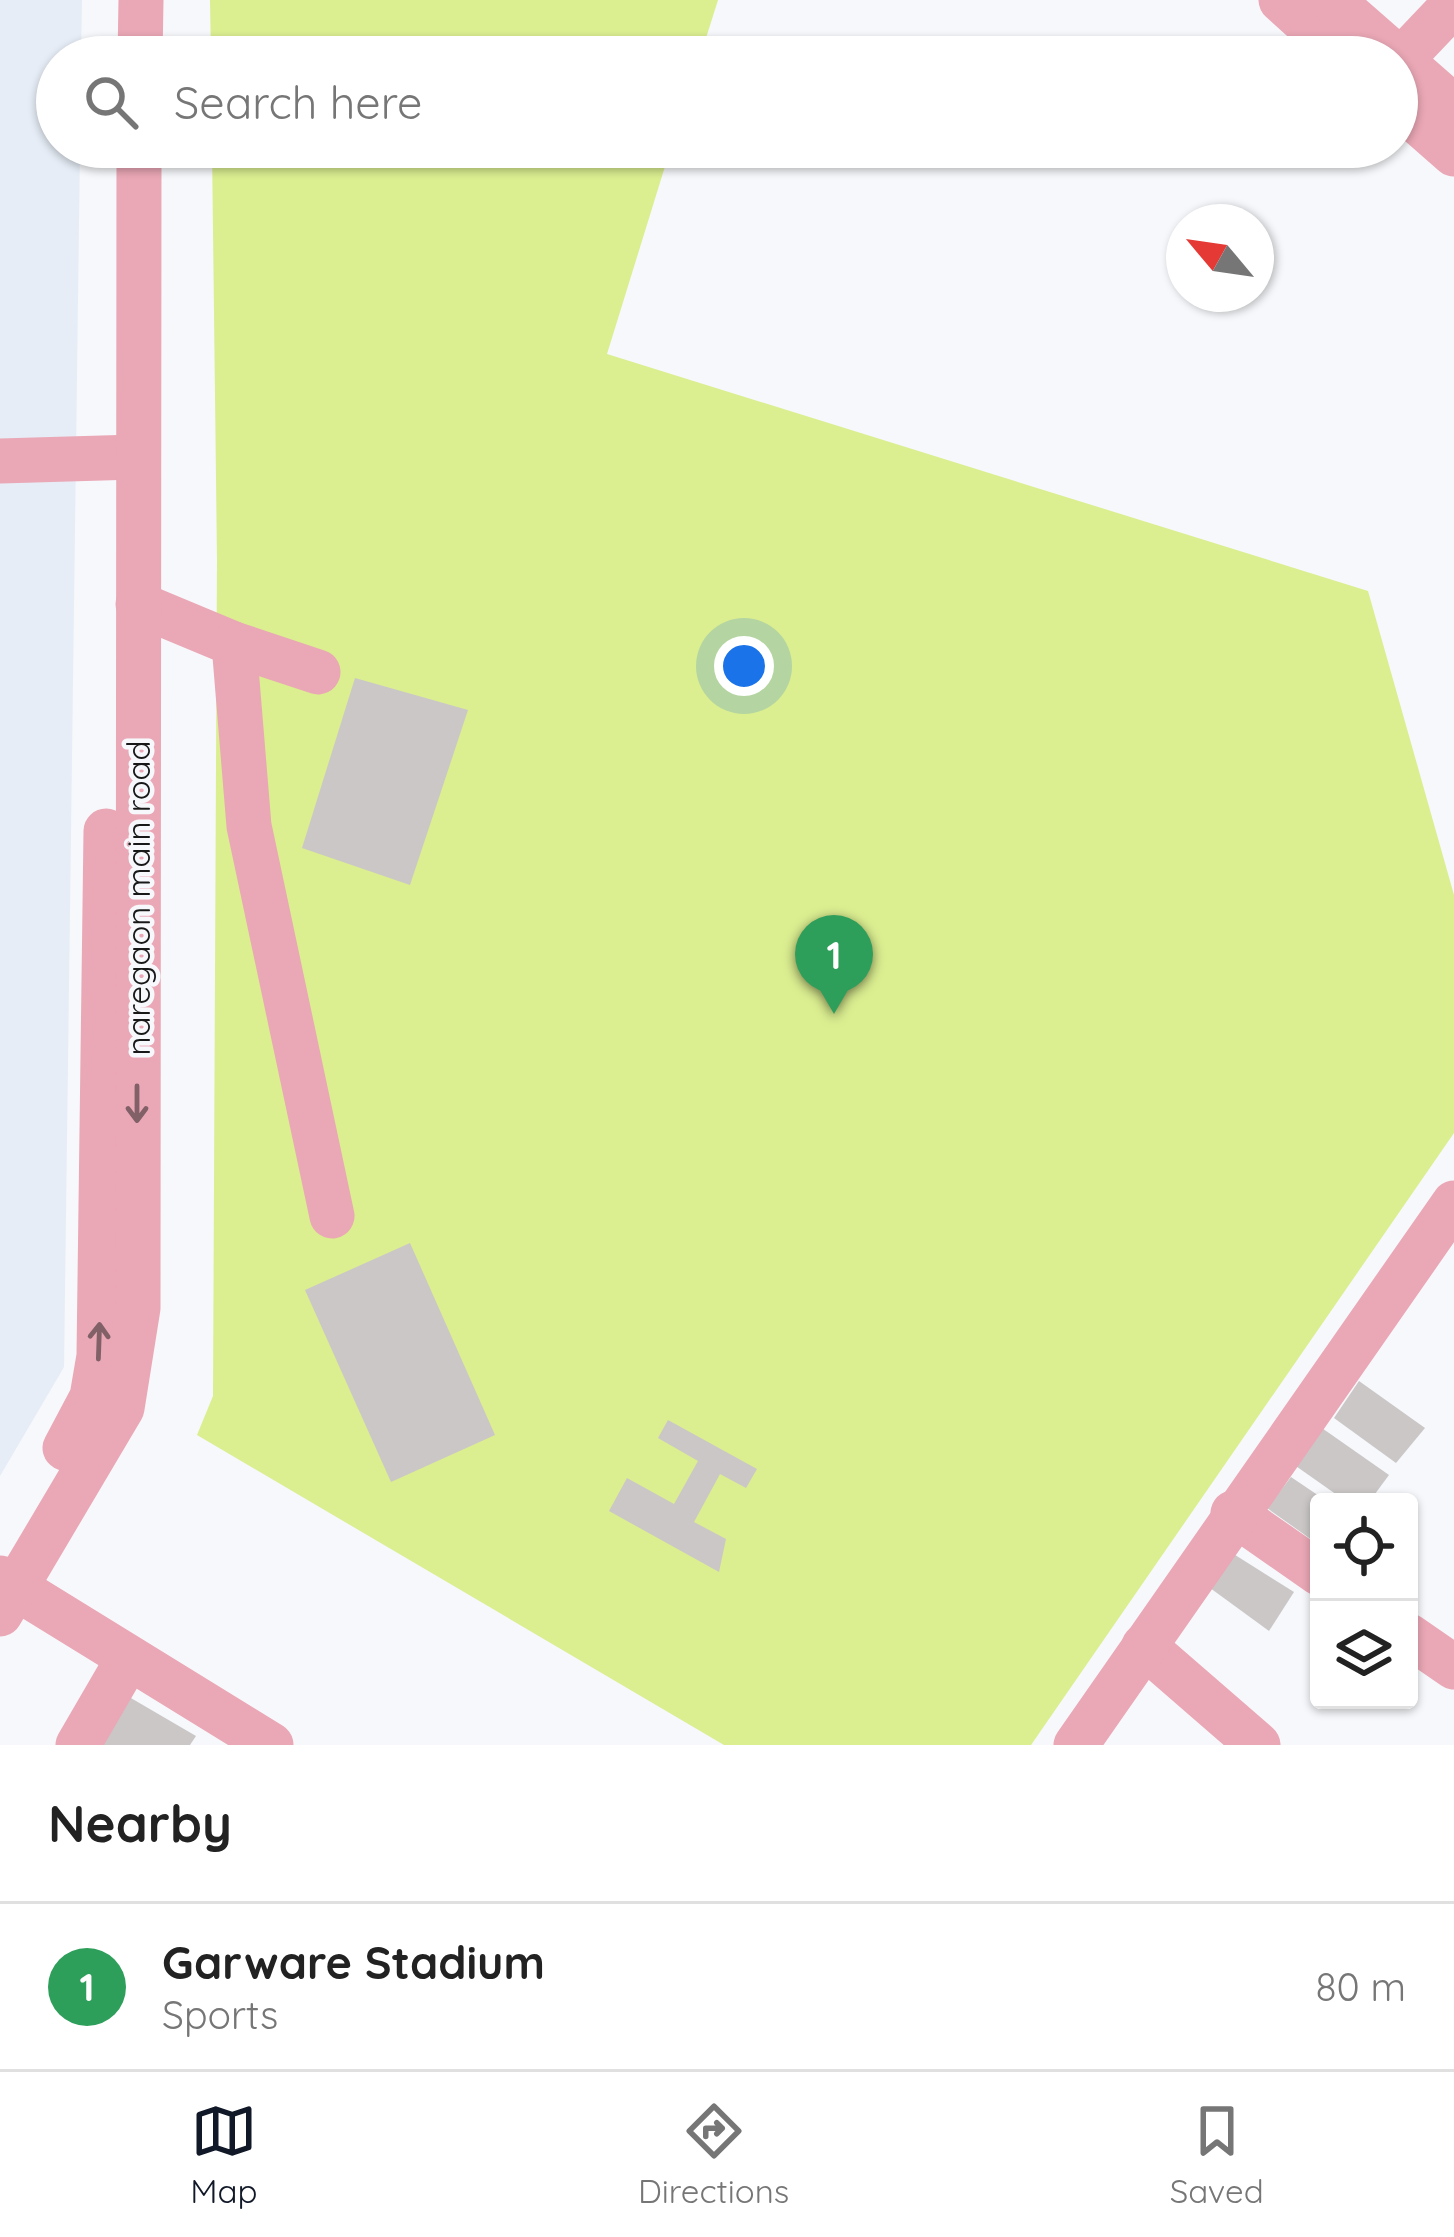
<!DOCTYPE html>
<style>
body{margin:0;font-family:Quicksand,sans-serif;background:#f6f6f6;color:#222}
.controls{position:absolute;right:36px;bottom:36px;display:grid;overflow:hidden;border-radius:12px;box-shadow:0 3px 9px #0004}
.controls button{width:108px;height:108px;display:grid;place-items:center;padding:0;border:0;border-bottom:3px solid #e0e0e0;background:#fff;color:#222;font:60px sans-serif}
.compass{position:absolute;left:1166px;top:204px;width:108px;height:108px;border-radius:50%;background:#fff;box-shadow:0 3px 9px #0004;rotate:299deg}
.you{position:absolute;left:744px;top:666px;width:42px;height:42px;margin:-30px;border:9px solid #fff;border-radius:50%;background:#1a73e8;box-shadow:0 0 0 18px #1a73e833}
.badge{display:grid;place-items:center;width:78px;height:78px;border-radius:50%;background:#111827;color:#fff;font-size:39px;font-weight:700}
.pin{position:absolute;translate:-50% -99px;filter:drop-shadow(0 3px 6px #0008)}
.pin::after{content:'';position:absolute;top:63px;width:42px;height:36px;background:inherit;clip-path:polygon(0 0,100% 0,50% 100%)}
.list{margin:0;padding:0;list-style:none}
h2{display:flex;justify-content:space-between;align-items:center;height:156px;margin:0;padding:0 48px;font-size:51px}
h2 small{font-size:39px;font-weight:400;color:#767676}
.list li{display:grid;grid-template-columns:78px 1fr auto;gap:36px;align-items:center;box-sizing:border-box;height:168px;padding:0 48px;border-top:3px solid #e0e0e0}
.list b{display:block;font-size:45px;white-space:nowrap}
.list p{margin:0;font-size:39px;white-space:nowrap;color:#767676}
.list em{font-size:39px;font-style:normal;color:#767676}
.icon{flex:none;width:66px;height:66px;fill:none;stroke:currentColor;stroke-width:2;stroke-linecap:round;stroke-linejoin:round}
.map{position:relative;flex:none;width:1454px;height:1745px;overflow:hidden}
.search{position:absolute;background:#fff;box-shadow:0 3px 9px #0004;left:36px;right:36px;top:36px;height:132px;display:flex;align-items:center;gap:30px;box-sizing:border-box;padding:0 42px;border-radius:66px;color:#767676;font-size:45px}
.sheet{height:324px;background:#fff}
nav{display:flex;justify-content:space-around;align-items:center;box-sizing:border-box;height:168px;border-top:3px solid #e0e0e0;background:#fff;font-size:33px;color:#767676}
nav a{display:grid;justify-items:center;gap:6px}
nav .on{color:#111827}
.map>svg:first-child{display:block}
.built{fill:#e6edf6}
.green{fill:#dbee90}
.building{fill:#cbc7c7}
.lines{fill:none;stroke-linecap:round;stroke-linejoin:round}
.minor{stroke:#eaa7b5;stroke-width:45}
.oneway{stroke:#816067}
.labels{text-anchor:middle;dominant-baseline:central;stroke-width:9;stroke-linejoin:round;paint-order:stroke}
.street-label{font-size:33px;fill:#181819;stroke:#f6f8fb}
</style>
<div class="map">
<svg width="1454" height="1745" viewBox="0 0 1454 1745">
<rect width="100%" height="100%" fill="#f6f8fb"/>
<path class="built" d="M0,0H82L81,57H57V147H80L64,1367L0,1476Z"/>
<g class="green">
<path d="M210,0H718L700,57H211Z"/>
<path d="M212,147H671L607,354L1368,591L1454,895V1133L1031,1745H724L197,1435L213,1396L217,559Z"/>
</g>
<g class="building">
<path d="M355,678L468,710L410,885L302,848Z"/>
<path d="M410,1243L495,1435L391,1482L305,1290Z"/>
<path d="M1359,1381L1425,1428L1396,1463L1334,1418Z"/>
<path d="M668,1420L757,1469L746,1488L720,1474L694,1522L726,1539L719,1572L609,1511L627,1478L674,1504L698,1461L658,1438Z"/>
<path d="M1319,1426L1389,1475L1369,1502H1347L1293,1464Z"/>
<path d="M1291,1477L1328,1502H1319V1545L1267,1508Z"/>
<path d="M1232,1553L1294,1592L1269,1631L1206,1585Z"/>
<path d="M124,1694L196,1736L190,1745H94Z"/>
</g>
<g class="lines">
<g class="minor">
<path d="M1281,0L1344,57"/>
<path d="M1332,0L1454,107"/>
<path d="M140,57L141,0"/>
<path d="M1397,64L1454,4"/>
<path d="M1397,104L1454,154"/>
<path d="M0,461L136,457"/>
<path d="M138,604L234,644L249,826L332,1216"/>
<path d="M234,644L318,672"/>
<path d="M65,1448L92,1397L99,1356L106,831"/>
<path d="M1233,1513L1319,1573"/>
<path d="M0,1578L271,1745"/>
<path d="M0,1614L122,1408L138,1308L139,147"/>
<path d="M1409,1636L1454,1667"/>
<path d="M1144,1646L1258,1745"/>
<path d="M78,1745L128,1659"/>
<path d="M1076,1745L1454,1203"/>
</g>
</g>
<defs><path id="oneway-shaft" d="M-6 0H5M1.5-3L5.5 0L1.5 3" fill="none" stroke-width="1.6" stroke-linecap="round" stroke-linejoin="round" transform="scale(3)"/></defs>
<g class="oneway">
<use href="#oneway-shaft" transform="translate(137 1104) rotate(90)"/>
<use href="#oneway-shaft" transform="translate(99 1341) rotate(-88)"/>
</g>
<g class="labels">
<g class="street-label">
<text transform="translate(137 898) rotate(-90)">naregaon main road</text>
</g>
</g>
</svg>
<div class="controls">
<button><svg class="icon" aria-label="locate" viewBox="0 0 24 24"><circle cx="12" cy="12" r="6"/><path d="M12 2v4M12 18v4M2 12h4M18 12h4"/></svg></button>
<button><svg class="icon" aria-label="layers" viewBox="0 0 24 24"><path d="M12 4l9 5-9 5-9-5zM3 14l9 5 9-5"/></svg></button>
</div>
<svg class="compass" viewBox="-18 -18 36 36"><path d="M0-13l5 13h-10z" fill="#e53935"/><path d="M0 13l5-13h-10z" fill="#767676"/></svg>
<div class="you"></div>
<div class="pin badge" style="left:834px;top:1014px;background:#2e9e5b">1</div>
<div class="search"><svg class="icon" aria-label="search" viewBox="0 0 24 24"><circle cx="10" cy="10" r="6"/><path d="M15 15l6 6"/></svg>Search here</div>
</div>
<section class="sheet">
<h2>Nearby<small></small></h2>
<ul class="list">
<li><span class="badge" style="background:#2e9e5b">1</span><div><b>Garware Stadium</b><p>Sports</p></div><em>80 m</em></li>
</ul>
</section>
<nav>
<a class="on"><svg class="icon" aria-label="map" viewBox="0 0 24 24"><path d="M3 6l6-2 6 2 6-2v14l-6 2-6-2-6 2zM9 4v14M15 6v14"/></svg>Map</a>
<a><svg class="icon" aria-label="directions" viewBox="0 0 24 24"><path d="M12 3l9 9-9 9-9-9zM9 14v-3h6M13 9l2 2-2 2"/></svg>Directions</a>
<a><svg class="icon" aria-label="saved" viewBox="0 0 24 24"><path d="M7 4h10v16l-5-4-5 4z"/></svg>Saved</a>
</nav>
